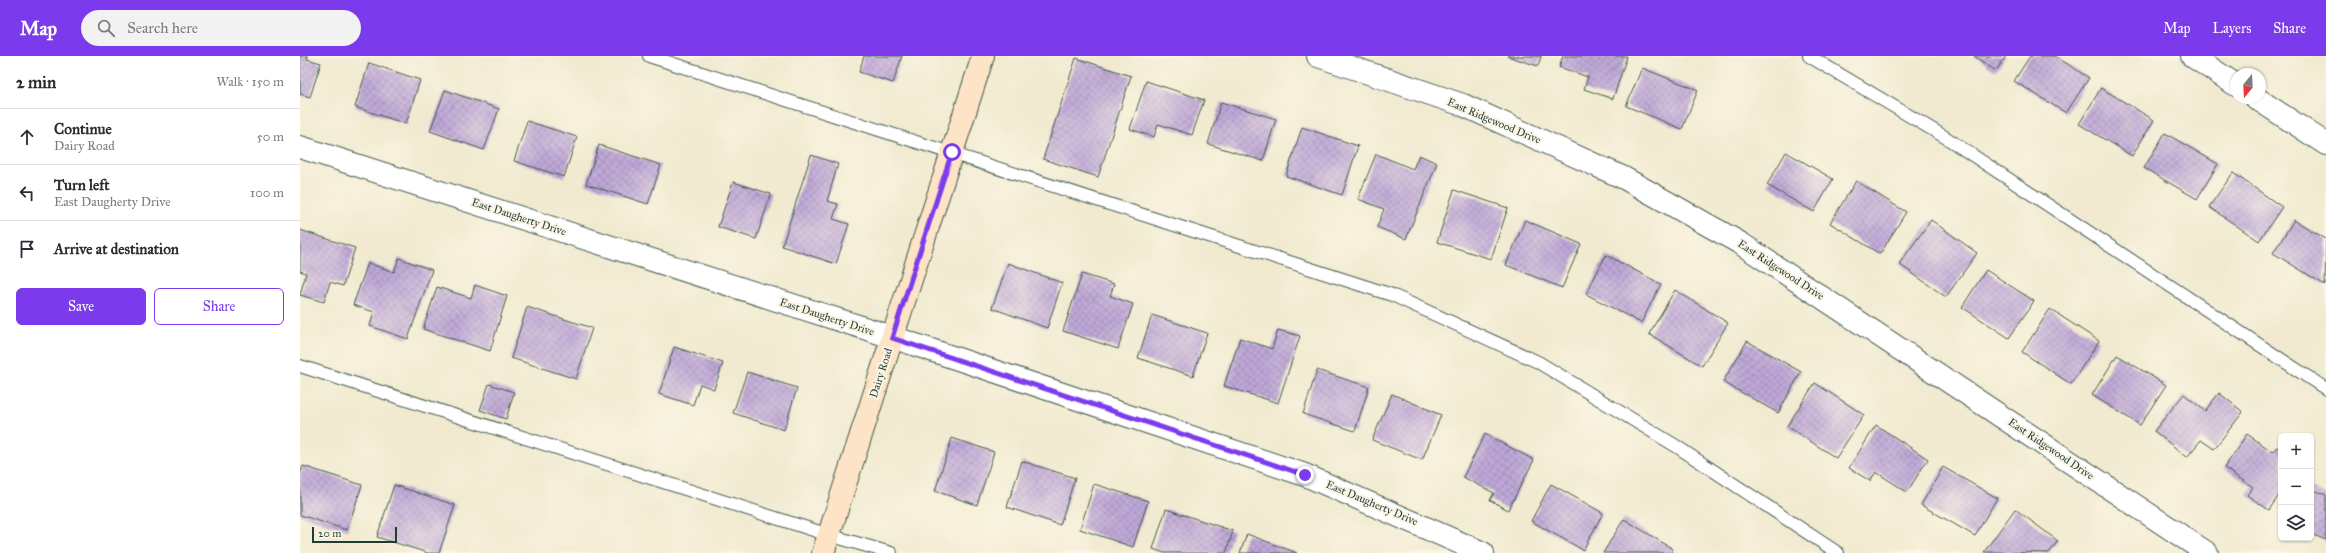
<!DOCTYPE html>
<meta charset="utf-8">
<style>
body{margin:0;font-family:"IM FELL Great Primer",serif;background:#f2f2f3;color:#2b2b33}
.controls{position:absolute;right:12px;bottom:12px;display:grid;overflow:hidden;border-radius:6px;box-shadow:0 1px 3px #0004}
.controls button{width:36px;height:36px;display:grid;place-items:center;padding:0;border:0;border-bottom:1px solid #e1e1e2;background:#fff;color:#2b2b33;font:20px sans-serif}
.compass{position:absolute;left:1930px;top:12px;width:36px;height:36px;border-radius:50%;background:#fff;box-shadow:0 1px 3px #0004;rotate:198deg}
.scale{position:absolute;left:12px;bottom:10px;width:85px;box-sizing:border-box;padding-left:4px;border:2px solid #1f3d34;border-top:0;font-size:11px;line-height:14px;white-space:nowrap;color:#1f3d34;-webkit-text-stroke:3px #fcf5e5;paint-order:stroke}
.stop{position:absolute;width:12px;height:12px;margin:-9px;border:3px solid #7c3aed;border-radius:50%;background:#fff}
.stop.end{background:#7c3aed;border-color:#fff;box-shadow:0 1px 4px #0008}
.list{margin:0;padding:0;list-style:none}
h2{display:flex;justify-content:space-between;align-items:center;height:52px;margin:0;padding:0 16px;font-size:17px}
h2 small{font-size:13px;font-weight:400;color:#7c7c81}
.list li{display:grid;grid-template-columns:26px 1fr auto;gap:12px;align-items:center;box-sizing:border-box;height:56px;padding:0 16px;border-top:1px solid #e1e1e2}
.list b{display:block;font-size:15px;white-space:nowrap}
.list p{margin:0;font-size:13px;white-space:nowrap;color:#7c7c81}
.list em{font-size:13px;font-style:normal;color:#7c7c81}
.actions{display:flex;gap:8px;padding:12px 16px}
.actions a{flex:1;padding:9px 0;border:1px solid #7c3aed;border-radius:6px;text-align:center;font-size:14px;color:#7c3aed}
.actions .main{background:#7c3aed;color:#fff}
.icon{flex:none;width:22px;height:22px;fill:none;stroke:currentColor;stroke-width:2;stroke-linecap:round;stroke-linejoin:round}
.map{position:relative;flex:none;width:2026px;height:497px;overflow:hidden}
header{display:flex;align-items:center;gap:24px;box-sizing:border-box;height:56px;padding:0 20px;background:#7c3aed;color:#fff}
header strong{font-size:19px}
nav{display:flex;gap:22px;margin-inline-start:auto;font-size:14px}
.search{width:280px;height:36px;background:#f2f2f3;display:flex;align-items:center;gap:10px;box-sizing:border-box;padding:0 14px;border-radius:22px;color:#7c7c81;font-size:15px}
main{display:flex}
aside{flex:1;background:#fff}
.map>svg:first-child{display:block}
.building{fill:url(#building-cross-hatch)}
.lines{fill:none;stroke-linecap:round;stroke-linejoin:round}
.lane-casing{stroke:#3e574b;stroke-width:14}
.street-casing{stroke:#3e574b;stroke-width:24}
.secondary-casing{stroke:#3e574b;stroke-width:24}
.lane{stroke:#fff;stroke-width:12}
.street{stroke:#fff;stroke-width:22}
.secondary{stroke:#fee4c6;stroke-width:22}
.route{stroke:#7c3aed;stroke-width:5}
.labels{text-anchor:middle;dominant-baseline:central;stroke-width:4;stroke-linejoin:round;paint-order:stroke}
.street-label{font-size:11px;fill:#1f3d34;stroke:#fcf5e5}
</style>
<header>
<strong>Map</strong>
<div class="search"><svg class="icon" aria-label="search" viewBox="0 0 24 24"><circle cx="10" cy="10" r="6"/><path d="M15 15l6 6"/></svg>Search here</div>
<nav><a>Map</a><a>Layers</a><a>Share</a></nav>
</header>
<main>
<aside>
<h2>2 min<small>Walk · 150 m</small></h2>
<ul class="list">
<li><svg class="icon" aria-label="ahead" viewBox="0 0 24 24"><path d="M12 20V5M6 11l6-6 6 6"/></svg><div><b>Continue</b><p>Dairy Road</p></div><em>50 m</em></li>
<li><svg class="icon" aria-label="left" viewBox="0 0 24 24"><path d="M17 20v-9H6M10 6l-5 5 5 5"/></svg><div><b>Turn left</b><p>East Daugherty Drive</p></div><em>100 m</em></li>
<li><svg class="icon" aria-label="arrive" viewBox="0 0 24 24"><path d="M6 21V4h12l-3 4 3 4H6"/></svg><div><b>Arrive at destination</b></div></li>
</ul>
<div class="actions"><a class="main">Save</a><a>Share</a></div>
</aside>
<div class="map">
<svg width="2026" height="497" viewBox="0 0 2026 497">
<defs>
<pattern id="building-cross-hatch" width="8" height="8" patternUnits="userSpaceOnUse"><rect width="8" height="8" fill="#bfa8d8"/><path d="M0 0l8 8M0 8l8-8" fill="none" stroke="#9b8ab0"/></pattern>
</defs>
<rect width="100%" height="100%" fill="#fcf5e5"/>
<filter id="ink" filterUnits="userSpaceOnUse"><feTurbulence type="fractalNoise" baseFrequency=".025" numOctaves="2"/><feDisplacementMap in="SourceGraphic" scale="8" xChannelSelector="R" yChannelSelector="G"/><feConvolveMatrix kernelMatrix="1 2 1 2 8 2 1 2 1" color-interpolation-filters="sRGB"/></filter>
<filter id="wash" filterUnits="userSpaceOnUse"><feTurbulence type="fractalNoise" baseFrequency=".012" numOctaves="4" result="noise"/><feDisplacementMap in="SourceGraphic" scale="16" xChannelSelector="R" yChannelSelector="G"/><feGaussianBlur stdDeviation="0.9" result="paint"/><feColorMatrix in="noise" values="0 0 0 0 0 0 0 0 0 0 0 0 0 0 0 0 0 1.4 0 .05"/><feComposite in="paint" operator="in"/></filter>
<g filter="url(#wash)">
<rect width="100%" height="100%" fill="#f1ead0"/>
<g id="blocks">
<g class="building">
<path d="M0,0H8L7,3L21,7L10,41L0,38Z"/>
<path d="M564,0H602L593,27L559,16Z"/>
<path d="M1207,0H1241L1238,10Z"/>
<path d="M1263,0H1327L1313,43L1284,33L1288,21L1259,11Z"/>
<path d="M1674,0H1706L1696,15Z"/>
<path d="M1730,0H1755L1789,22L1766,57L1714,25Z"/>
<path d="M776,2L831,20L798,121L743,103Z"/>
<path d="M69,7L120,24L106,68L55,51Z"/>
<path d="M1342,12L1398,34L1382,73L1326,50Z"/>
<path d="M846,25L904,44L892,79L858,68L854,81L830,73Z"/>
<path d="M1801,32L1854,64L1832,100L1779,68Z"/>
<path d="M145,34L199,53L184,94L130,75Z"/>
<path d="M921,46L976,63L963,105L908,88Z"/>
<path d="M227,65L277,81L264,121L214,105Z"/>
<path d="M1002,71L1058,90L1042,139L986,120Z"/>
<path d="M1865,77L1918,108L1897,143L1844,112Z"/>
<path d="M299,89L361,109L348,148L286,128Z"/>
<path d="M1486,96L1533,123L1514,156L1467,129Z"/>
<path d="M1076,98L1113,113L1119,99L1137,107L1106,183L1077,171L1084,153L1058,143Z"/>
<path d="M511,99L538,108L527,145L538,148L533,163L549,168L536,208L482,190Z"/>
<path d="M1933,117L1982,151L1959,185L1909,151Z"/>
<path d="M1556,125L1606,156L1580,198L1530,167Z"/>
<path d="M433,126L471,138L456,183L418,171Z"/>
<path d="M1154,134L1208,152L1191,203L1137,186Z"/>
<path d="M1225,164L1281,188L1262,232L1206,209Z"/>
<path d="M1631,164L1677,197L1646,241L1599,208Z"/>
<path d="M1994,164L2026,183L2025,229L1973,197Z"/>
<path d="M0,174L55,192L43,230L30,226L24,246L0,239L6,217L0,215Z"/>
<path d="M1306,199L1361,228L1341,267L1286,238Z"/>
<path d="M99,202L132,214L108,283L70,270L74,256L53,249L68,207L94,216Z"/>
<path d="M708,207L762,227L747,272L692,252Z"/>
<path d="M1686,214L1734,245L1709,282L1662,251Z"/>
<path d="M782,218L814,228L810,240L833,248L818,293L763,275Z"/>
<path d="M175,229L207,240L190,295L123,273L137,231L171,242Z"/>
<path d="M1375,234L1428,267L1402,310L1349,278Z"/>
<path d="M227,251L292,272L276,323L211,302Z"/>
<path d="M1750,253L1799,285L1771,328L1722,296Z"/>
<path d="M852,259L907,277L893,320L838,302Z"/>
<path d="M978,274L1000,280L978,347L924,330L940,282L972,293Z"/>
<path d="M1447,285L1501,316L1478,357L1423,326Z"/>
<path d="M374,291L423,307L414,333L400,328L393,349L359,338Z"/>
<path d="M1817,299L1866,329L1840,369L1792,339Z"/>
<path d="M1017,314L1069,331L1055,375L1003,358Z"/>
<path d="M447,316L497,332L484,374L433,357Z"/>
<path d="M1515,327L1564,359L1536,402L1487,370Z"/>
<path d="M189,328L214,336L206,363L180,354Z"/>
<path d="M1919,337L1943,356L1914,393L1901,384L1887,401L1854,375L1884,338L1905,355Z"/>
<path d="M1092,338L1141,359L1122,404L1072,384Z"/>
<path d="M1576,369L1628,403L1607,436L1576,416L1570,425L1549,412Z"/>
<path d="M1185,378L1234,404L1208,454L1190,444L1194,437L1163,421Z"/>
<path d="M1947,378L1973,396L1977,391L1981,394V436L1969,454L1947,439L1953,431L1924,412Z"/>
<path d="M652,382L694,396L677,449L635,435Z"/>
<path d="M722,405L775,422L760,469L707,451Z"/>
<path d="M3,410L62,429L47,474L0,459V418Z"/>
<path d="M1643,411L1697,442L1675,480L1621,449Z"/>
<path d="M794,428L848,445L833,491L780,473Z"/>
<path d="M1251,428L1303,457L1283,494L1231,465Z"/>
<path d="M94,429L155,449L139,497H128L77,481Z"/>
<path d="M2011,433L2026,439V484L2011,478Z"/>
<path d="M866,453L933,475L926,497H864L853,493Z"/>
<path d="M1715,453L1758,485L1749,497L1684,496Z"/>
<path d="M1324,463L1373,493L1371,497H1303Z"/>
<path d="M947,478L997,497H940Z"/>
</g>
</g>
</g>
<g filter="url(#ink)">
<use href="#blocks" fill-opacity="0" stroke="#3e574b" stroke-width="1"/>
<g class="lines">
<g class="lane-casing">
<g id="lane">
<path d="M349,0L1092,239L1238,306L1376,390L1538,497"/>
<path d="M1509,0L1645,81L2026,333"/>
<path d="M0,310L529,479L591,497"/>
</g>
</g>
<g class="street-casing">
<g id="street">
<path d="M1018,0L1163,49L1324,122L1440,187L1907,497"/>
<path d="M1892,0L1936,29"/>
<path d="M1956,42L2026,88"/>
<path d="M0,91L592,281L1005,419L1183,497"/>
</g>
</g>
<g class="secondary-casing">
<path id="secondary" d="M523,497L683,0"/>
</g>
<use href="#lane" class="lane"/>
<use href="#street" class="street"/>
<use href="#secondary" class="secondary"/>
</g>
</g>
<g class="lines" filter="url(#ink)">
<path class="route" d="M652,96L592,282L1005,419"/>
</g>
<g class="labels">
<g class="street-label">
<text transform="translate(1194 65) rotate(23)">East Ridgewood Drive</text>
<text transform="translate(219 161) rotate(18)">East Daugherty Drive</text>
<text transform="translate(1481 214) rotate(33)">East Ridgewood Drive</text>
<text transform="translate(527 261) rotate(18)">East Daugherty Drive</text>
<text transform="translate(581 317) rotate(-72)">Dairy Road</text>
<text transform="translate(1751 393) rotate(34)">East Ridgewood Drive</text>
<text transform="translate(1072 447) rotate(23)">East Daugherty Drive</text>
</g>
</g>
</svg>
<div class="controls">
<button>+</button>
<button>−</button>
<button><svg class="icon" aria-label="layers" viewBox="0 0 24 24"><path d="M12 4l9 5-9 5-9-5zM3 14l9 5 9-5"/></svg></button>
</div>
<svg class="compass" viewBox="-18 -18 36 36"><path d="M0-13l5 13h-10z" fill="#e53935"/><path d="M0 13l5-13h-10z" fill="#7c7c81"/></svg>
<div class="scale">20 m</div>
<div class="stop" style="left:652px;top:96px"></div>
<div class="stop end" style="left:1005px;top:419px"></div>
</div>
</main>
